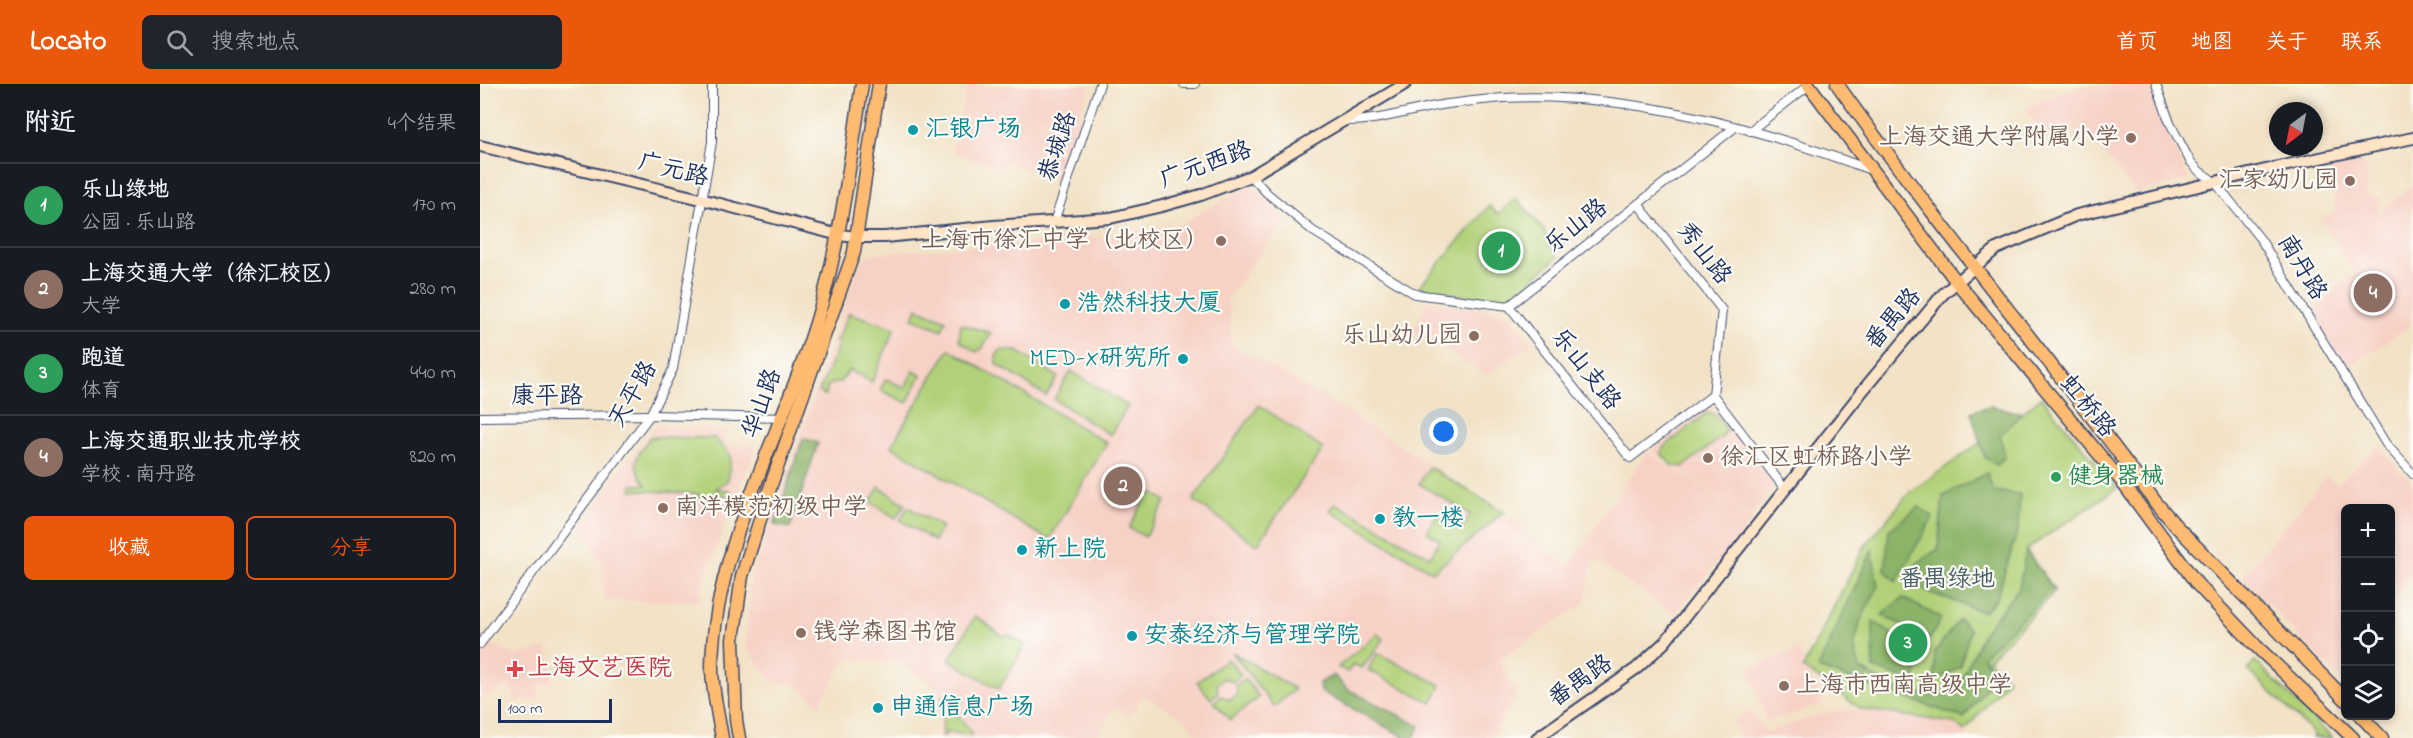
<!DOCTYPE html>
<html lang="zh">
<meta charset="utf-8">
<style>
body{margin:0;font-family:"Indie Flower","LXGW WenKai TC",sans-serif;background:#20242c;color:#f1f3f6}
.controls{position:absolute;right:18px;bottom:18px;display:grid;overflow:hidden;border-radius:9px;box-shadow:0 3px 9px #0003}
.controls button{width:54px;height:54px;display:grid;place-items:center;padding:0;border:0;border-bottom:2px solid #363941;background:#171b24;color:#f1f3f6;font:30px sans-serif}
.compass{position:absolute;left:1789px;top:18px;width:54px;height:54px;border-radius:50%;background:#171b24;box-shadow:0 3px 9px #0003;rotate:212deg}
.scale{position:absolute;left:18px;bottom:15px;width:114px;box-sizing:border-box;padding-left:6px;border:3px solid #1b2f5e;border-top:0;font-size:16px;line-height:21px;white-space:nowrap;color:#1b2f5e;-webkit-text-stroke:4px #fdfcf7;paint-order:stroke}
.you{position:absolute;left:964px;top:348px;width:21px;height:21px;margin:-15px;border:4px solid #fff;border-radius:50%;background:#1a73e8;box-shadow:0 0 0 9px #1a73e833}
.badge{display:grid;place-items:center;width:39px;height:39px;border-radius:50%;background:#ea580c;color:#fff;font-size:20px;font-weight:700}
.pin{position:absolute;translate:-50% -50%;border:3px solid #fff;box-shadow:0 2px 6px #0006}
.list{margin:0;padding:0;list-style:none}
h2{display:flex;justify-content:space-between;align-items:center;height:78px;margin:0;padding:0 24px;font-size:26px}
h2 small{font-size:20px;font-weight:400;color:#9ea1a6}
.list li{display:grid;grid-template-columns:39px 1fr auto;gap:18px;align-items:center;box-sizing:border-box;height:84px;padding:0 24px;border-top:2px solid #363941}
.list b{display:block;font-size:22px;white-space:nowrap}
.list p{margin:0;font-size:20px;white-space:nowrap;color:#9ea1a6}
.list em{font-size:20px;font-style:normal;color:#9ea1a6}
.actions{display:flex;gap:12px;padding:18px 24px}
.actions a{flex:1;padding:14px 0;border:2px solid #ea580c;border-radius:9px;text-align:center;font-size:21px;color:#ea580c}
.actions .main{background:#ea580c;color:#fff}
.icon{flex:none;width:33px;height:33px;fill:none;stroke:currentColor;stroke-width:2;stroke-linecap:round;stroke-linejoin:round}
.map{position:relative;flex:none;width:1933px;height:654px;overflow:hidden}
header{display:flex;align-items:center;gap:36px;box-sizing:border-box;height:84px;padding:0 30px;background:#ea580c;color:#fff}
header strong{font-size:28px}
nav{display:flex;gap:33px;margin-inline-start:auto;font-size:21px}
.search{width:420px;height:54px;background:#20242c;display:flex;align-items:center;gap:15px;box-sizing:border-box;padding:0 21px;border-radius:9px;color:#9ea1a6;font-size:22px}
main{display:flex}
aside{flex:1;background:#171b24}
.map>svg:first-child{display:block}
.built{fill:#f7d1c6}
.green{fill:#b1d178;stroke:#66806b;stroke-width:1.5}
.forest{fill:#8cb368;stroke:#547163;stroke-width:1.5}
.lines{fill:none;stroke-linecap:round;stroke-linejoin:round}
.street-casing{stroke:#3b4a6e;stroke-width:10}
.secondary-casing{stroke:#3b4a6e;stroke-width:14}
.primary-casing{stroke:#3b4a6e;stroke-width:15}
.street{stroke:#fff;stroke-width:8}
.secondary{stroke:#ffe4c6;stroke-width:10}
.primary{stroke:#ffbb71;stroke-width:12}
.culture-dot{fill:#0f9aa8;stroke:#fdfcf7;stroke-width:2}
.education-dot{fill:#8d6e63;stroke:#fdfcf7;stroke-width:2}
.leisure-dot{fill:#2e9e5b;stroke:#fdfcf7;stroke-width:2}
.health-dot{fill:#e0444e;stroke:#fdfcf7;stroke-width:2}
.labels{text-anchor:middle;dominant-baseline:central;stroke-width:4.5;stroke-linejoin:round;paint-order:stroke}
.culture-label{font-size:24px;fill:#0d838f;stroke:#fdfcf7;text-anchor:start}
.education-label{font-size:24px;fill:#785e54;stroke:#fdfcf7;text-anchor:end}
.street-label{font-size:24px;fill:#1b2f5e;stroke:#fdfcf7}
.leisure-label{font-size:24px;fill:#27864d;stroke:#fdfcf7;text-anchor:start}
.park-label{font-size:24px;fill:#486066;stroke:#fdfcf7}
.health-label{font-size:24px;fill:#be3a42;stroke:#fdfcf7;text-anchor:start}
</style>
<header>
<strong>Locato</strong>
<div class="search"><svg class="icon" aria-label="search" viewBox="0 0 24 24"><circle cx="10" cy="10" r="6"/><path d="M15 15l6 6"/></svg>搜索地点</div>
<nav><a>首页</a><a>地图</a><a>关于</a><a>联系</a></nav>
</header>
<main>
<aside>
<h2>附近<small>4个结果</small></h2>
<ul class="list">
<li><span class="badge" style="background:#2e9e5b">1</span><div><b>乐山绿地</b><p>公园 · 乐山路</p></div><em>170 m</em></li>
<li><span class="badge" style="background:#8d6e63">2</span><div><b>上海交通大学（徐汇校区）</b><p>大学</p></div><em>280 m</em></li>
<li><span class="badge" style="background:#2e9e5b">3</span><div><b>跑道</b><p>体育</p></div><em>440 m</em></li>
<li><span class="badge" style="background:#8d6e63">4</span><div><b>上海交通职业技术学校</b><p>学校 · 南丹路</p></div><em>820 m</em></li>
</ul>
<div class="actions"><a class="main">收藏</a><a>分享</a></div>
</aside>
<div class="map">
<svg width="1933" height="654" viewBox="0 0 1933 654">
<rect width="100%" height="100%" fill="#fdfcf7"/>
<filter id="ink" filterUnits="userSpaceOnUse"><feTurbulence type="fractalNoise" baseFrequency=".0167" numOctaves="2"/><feDisplacementMap in="SourceGraphic" scale="12" xChannelSelector="R" yChannelSelector="G"/><feConvolveMatrix kernelMatrix="1 2 1 2 8 2 1 2 1" color-interpolation-filters="sRGB"/></filter>
<filter id="wash" filterUnits="userSpaceOnUse"><feTurbulence type="fractalNoise" baseFrequency=".008" numOctaves="4" result="noise"/><feDisplacementMap in="SourceGraphic" scale="24" xChannelSelector="R" yChannelSelector="G"/><feGaussianBlur stdDeviation="1.35" result="paint"/><feColorMatrix in="noise" values="0 0 0 0 0 0 0 0 0 0 0 0 0 0 0 0 0 1.4 0 .05"/><feComposite in="paint" operator="in"/></filter>
<g filter="url(#wash)">
<rect width="100%" height="100%" fill="#f2e2c6"/>
<g class="built">
<path d="M488,0H610L579,96L527,79L524,85L472,68Z"/>
<path d="M1607,0H1670L1678,28L1709,96L1656,109L1604,43L1572,63L1545,23Z"/>
<path d="M1880,73L1881,82H1887V112L1899,113V129L1933,100V240L1865,285L1831,230L1875,188L1840,134L1855,128L1852,80Z"/>
<path d="M771,100L807,135L748,213L751,260L868,328L1035,436L1063,464L1088,483L1167,368L1273,436L1194,531L1113,474L1105,518L1019,576L1036,611L1011,654H720L705,635L663,611L651,632L634,623L617,654H458L459,605L420,579L365,575L339,622L315,600L293,598L266,563L270,497L378,182L389,170L601,155L702,140Z"/>
<path d="M948,216L1029,230L1052,258L1008,292L932,246Z"/>
<path d="M1232,320L1296,401L1269,433L1171,367Z"/>
<path d="M177,341L245,347V361L276,363L227,488L218,517H124L121,476L101,443L144,381Z"/>
<path d="M1900,361L1919,386L1933,399V485L1911,521L1910,424H1866V594L1863,598L1762,493L1847,392L1857,400Z"/>
<path d="M10,559L36,572L67,563L73,599L58,601L59,616L35,617L30,601L0,615V572Z"/>
<path d="M1319,565L1342,620L1287,638L1268,585Z"/>
<path d="M1381,625L1475,639L1490,654H1258L1253,637L1270,627L1287,648L1349,628Z"/>
</g>
<g class="green">
<path d="M1036,114L1064,146L1068,160L1078,173L1027,217L941,206L938,204L1009,122L1018,130Z"/>
<path d="M437,224L466,236L462,246L433,234Z"/>
<path d="M369,229L415,244L392,298L369,286L361,297L348,301L346,311H344L339,308L359,260L356,258Z"/>
<path d="M481,240L511,249L502,265L496,268L479,256Z"/>
<path d="M469,265L627,359L569,456L411,362Z"/>
<path d="M520,266L537,267L578,293L566,312L517,280L516,273Z"/>
<path d="M433,287L441,291L427,319L400,306L406,295L425,304Z"/>
<path d="M591,287L648,322L630,351L574,315Z"/>
<path d="M1561,313L1637,404L1546,466L1575,507L1508,576L1528,595L1485,647L1474,639L1381,625L1323,584L1384,463L1429,409L1542,329Z"/>
<path d="M779,321L843,365L777,461L713,416Z"/>
<path d="M1228,328C1237,330 1242,337 1246,346L1243,352L1203,383L1191,381L1181,369L1184,363Z"/>
<path d="M170,353L235,354L251,372L248,396L236,405L250,406V412L238,411L237,418L217,417L218,410L152,406V401H166C150,378 155,375 170,353Z"/>
<path d="M949,383L1024,428L953,488L850,427L855,419L950,473L960,456L947,448L957,430L982,444L990,430L939,400Z"/>
<path d="M399,403L425,420L416,434L390,418Z"/>
<path d="M669,407L686,417L665,453L649,444Z"/>
<path d="M428,423L462,443L454,457L420,436Z"/>
<path d="M495,532C506,538 513,546 523,552L529,551L545,561L519,605L469,576Z"/>
<path d="M897,550L904,555L882,584L873,580L868,588L858,583Z"/>
<path d="M752,568L815,605L794,623Z"/>
<path d="M897,569L961,601L952,619L888,586Z"/>
<path d="M748,575L761,591L753,598L744,594L737,600L738,609L731,615L717,598Z"/>
<path d="M1775,577L1852,654H1833L1835,652L1833,649L1768,586Z"/>
<path d="M765,595L779,613L750,636L734,618L741,612L751,616L757,610L756,601Z"/>
<path d="M476,611L484,615L473,627L492,648L491,651L468,648L463,652L462,613Z"/>
</g>
<g class="forest">
<path d="M1509,322L1542,329L1520,351L1525,372L1517,381L1505,374L1491,328Z"/>
<path d="M323,354L338,359L310,444L294,441Z"/>
<path d="M1507,389L1513,407L1540,410L1538,445L1517,513L1504,528L1428,501L1436,480L1458,465L1463,412Z"/>
<path d="M1439,423L1453,433L1416,498L1405,486L1409,446Z"/>
<path d="M1392,466L1398,503L1381,535L1374,562L1380,585C1417,605 1434,619 1477,605L1503,549L1539,504L1546,467L1573,504L1503,572L1515,592L1484,634L1338,584Z"/>
<path d="M1423,514L1461,534L1450,555L1402,531Z"/>
<path d="M1479,535L1490,546L1480,583L1455,597V568Z"/>
<path d="M1393,537L1442,570L1434,598L1393,584Z"/>
<path d="M854,591L867,605L940,642L934,654H926L840,607L839,599Z"/>
</g>
</g>
<g filter="url(#ink)">
<g class="lines">
<g class="street-casing">
<g id="street">
<path d="M704,0H715"/>
<path d="M1676,0L1690,39L1710,77L1719,87L1735,98L1781,156L1906,360L1933,390"/>
<path d="M862,37C895,38 924,28 956,22C978,18 1001,16 1023,14C1148,8 1275,43 1391,86"/>
<path d="M1270,47L1329,1"/>
<path d="M771,92L787,109L833,147L935,210L1029,222L1254,44"/>
<path d="M1158,120L1242,226L1233,311L1305,405"/>
<path d="M574,138L620,0"/>
<path d="M1029,222L1150,374L1233,311"/>
<path d="M0,333L170,331L304,334"/>
<path d="M0,560L170,331L193,285L232,58V0"/>
</g>
</g>
<g class="secondary-casing">
<g id="secondary">
<path d="M0,62L221,115L359,151L377,153H405L514,142L630,134L682,122L721,111L771,92L925,0"/>
<path d="M1057,654L1157,584L1185,558L1384,305L1463,210L1516,165L1597,131L1794,84L1933,54"/>
</g>
</g>
<g class="primary-casing">
<g id="primary">
<path d="M1328,0L1476,197L1642,398L1717,500L1776,562L1873,654"/>
<path d="M1357,0C1458,142 1571,276 1674,416L1695,441L1866,616"/>
<path d="M1881,632L1902,654"/>
<path d="M242,654C238,630 232,606 232,582C234,462 303,349 337,236C360,159 370,79 382,0"/>
<path d="M259,654L256,636L253,556L262,492L292,398L374,168L399,0"/>
</g>
</g>
<use href="#street" class="street"/>
<use href="#secondary" class="secondary"/>
<use href="#primary" class="primary"/>
</g>
</g>
<g class="culture-dot">
<circle cx="433" cy="46" r="6"/>
<circle cx="585" cy="220" r="6"/>
<circle cx="703" cy="275" r="6"/>
<circle cx="900" cy="435" r="6"/>
<circle cx="542" cy="466" r="6"/>
<circle cx="652" cy="552" r="6"/>
<circle cx="398" cy="624" r="6"/>
</g>
<g class="education-dot">
<circle cx="1651" cy="54" r="6"/>
<circle cx="1870" cy="97" r="6"/>
<circle cx="741" cy="157" r="6"/>
<circle cx="994" cy="252" r="6"/>
<circle cx="1228" cy="374" r="6"/>
<circle cx="183" cy="424" r="6"/>
<circle cx="321" cy="549" r="6"/>
<circle cx="1304" cy="602" r="6"/>
</g>
<circle class="leisure-dot" cx="1576" cy="393" r="6"/>
<path class="health-dot" d="M32 576h6v6h6v6h-6v6h-6v-6h-6v-6h6z"/>
<g class="labels">
<g class="culture-label">
<text x="445" y="46">汇银广场</text>
<text x="597" y="220">浩然科技大厦</text>
<text x="691" y="275" text-anchor="end">MED-X研究所</text>
<text x="912" y="435">教一楼</text>
<text x="554" y="466">新上院</text>
<text x="664" y="552">安泰经济与管理学院</text>
<text x="410" y="624">申通信息广场</text>
</g>
<g class="education-label">
<text x="1639" y="54">上海交通大学附属小学</text>
<text x="1858" y="97">汇家幼儿园</text>
<text x="729" y="157">上海市徐汇中学（北校区）</text>
<text x="982" y="252">乐山幼儿园</text>
<text x="1240" y="374" text-anchor="start">徐汇区虹桥路小学</text>
<text x="195" y="424" text-anchor="start">南洋模范初级中学</text>
<text x="333" y="549" text-anchor="start">钱学森图书馆</text>
<text x="1316" y="602" text-anchor="start">上海市西南高级中学</text>
</g>
<g class="street-label">
<text transform="translate(579 63) rotate(-72)">恭城路</text>
<text transform="translate(726 82) rotate(-20)">广元西路</text>
<text transform="translate(193 87) rotate(14)">广元路</text>
<text transform="translate(1097 143) rotate(-38)">乐山路</text>
<text transform="translate(1223 170) rotate(52)">秀山路</text>
<text transform="translate(1821 184) rotate(59)">南丹路</text>
<text transform="translate(1414 236) rotate(-50)">番禺路</text>
<text transform="translate(1105 286) rotate(52)">乐山支路</text>
<text transform="translate(154 311) rotate(-60)">天平路</text>
<text x="67" y="313">康平路</text>
<text transform="translate(283 320) rotate(-70)">华山路</text>
<text transform="translate(1607 323) rotate(51)">虹桥路</text>
<text transform="translate(1101 598) rotate(-35)">番禺路</text>
</g>
<g class="leisure-label">
<text x="1588" y="393">健身器械</text>
</g>
<g class="park-label">
<text x="1467" y="496">番禺绿地</text>
</g>
<g class="health-label">
<text x="48" y="585">上海文艺医院</text>
</g>
</g>
</svg>
<div class="controls">
<button>+</button>
<button>−</button>
<button><svg class="icon" aria-label="locate" viewBox="0 0 24 24"><circle cx="12" cy="12" r="6"/><path d="M12 2v4M12 18v4M2 12h4M18 12h4"/></svg></button>
<button><svg class="icon" aria-label="layers" viewBox="0 0 24 24"><path d="M12 4l9 5-9 5-9-5zM3 14l9 5 9-5"/></svg></button>
</div>
<svg class="compass" viewBox="-18 -18 36 36"><path d="M0-13l5 13h-10z" fill="#e53935"/><path d="M0 13l5-13h-10z" fill="#9ea1a6"/></svg>
<div class="scale">100 m</div>
<div class="you"></div>
<div class="pin badge" style="left:1021px;top:167px;background:#2e9e5b">1</div>
<div class="pin badge" style="left:643px;top:402px;background:#8d6e63">2</div>
<div class="pin badge" style="left:1428px;top:559px;background:#2e9e5b">3</div>
<div class="pin badge" style="left:1893px;top:209px;background:#8d6e63">4</div>
</div>
</main>
